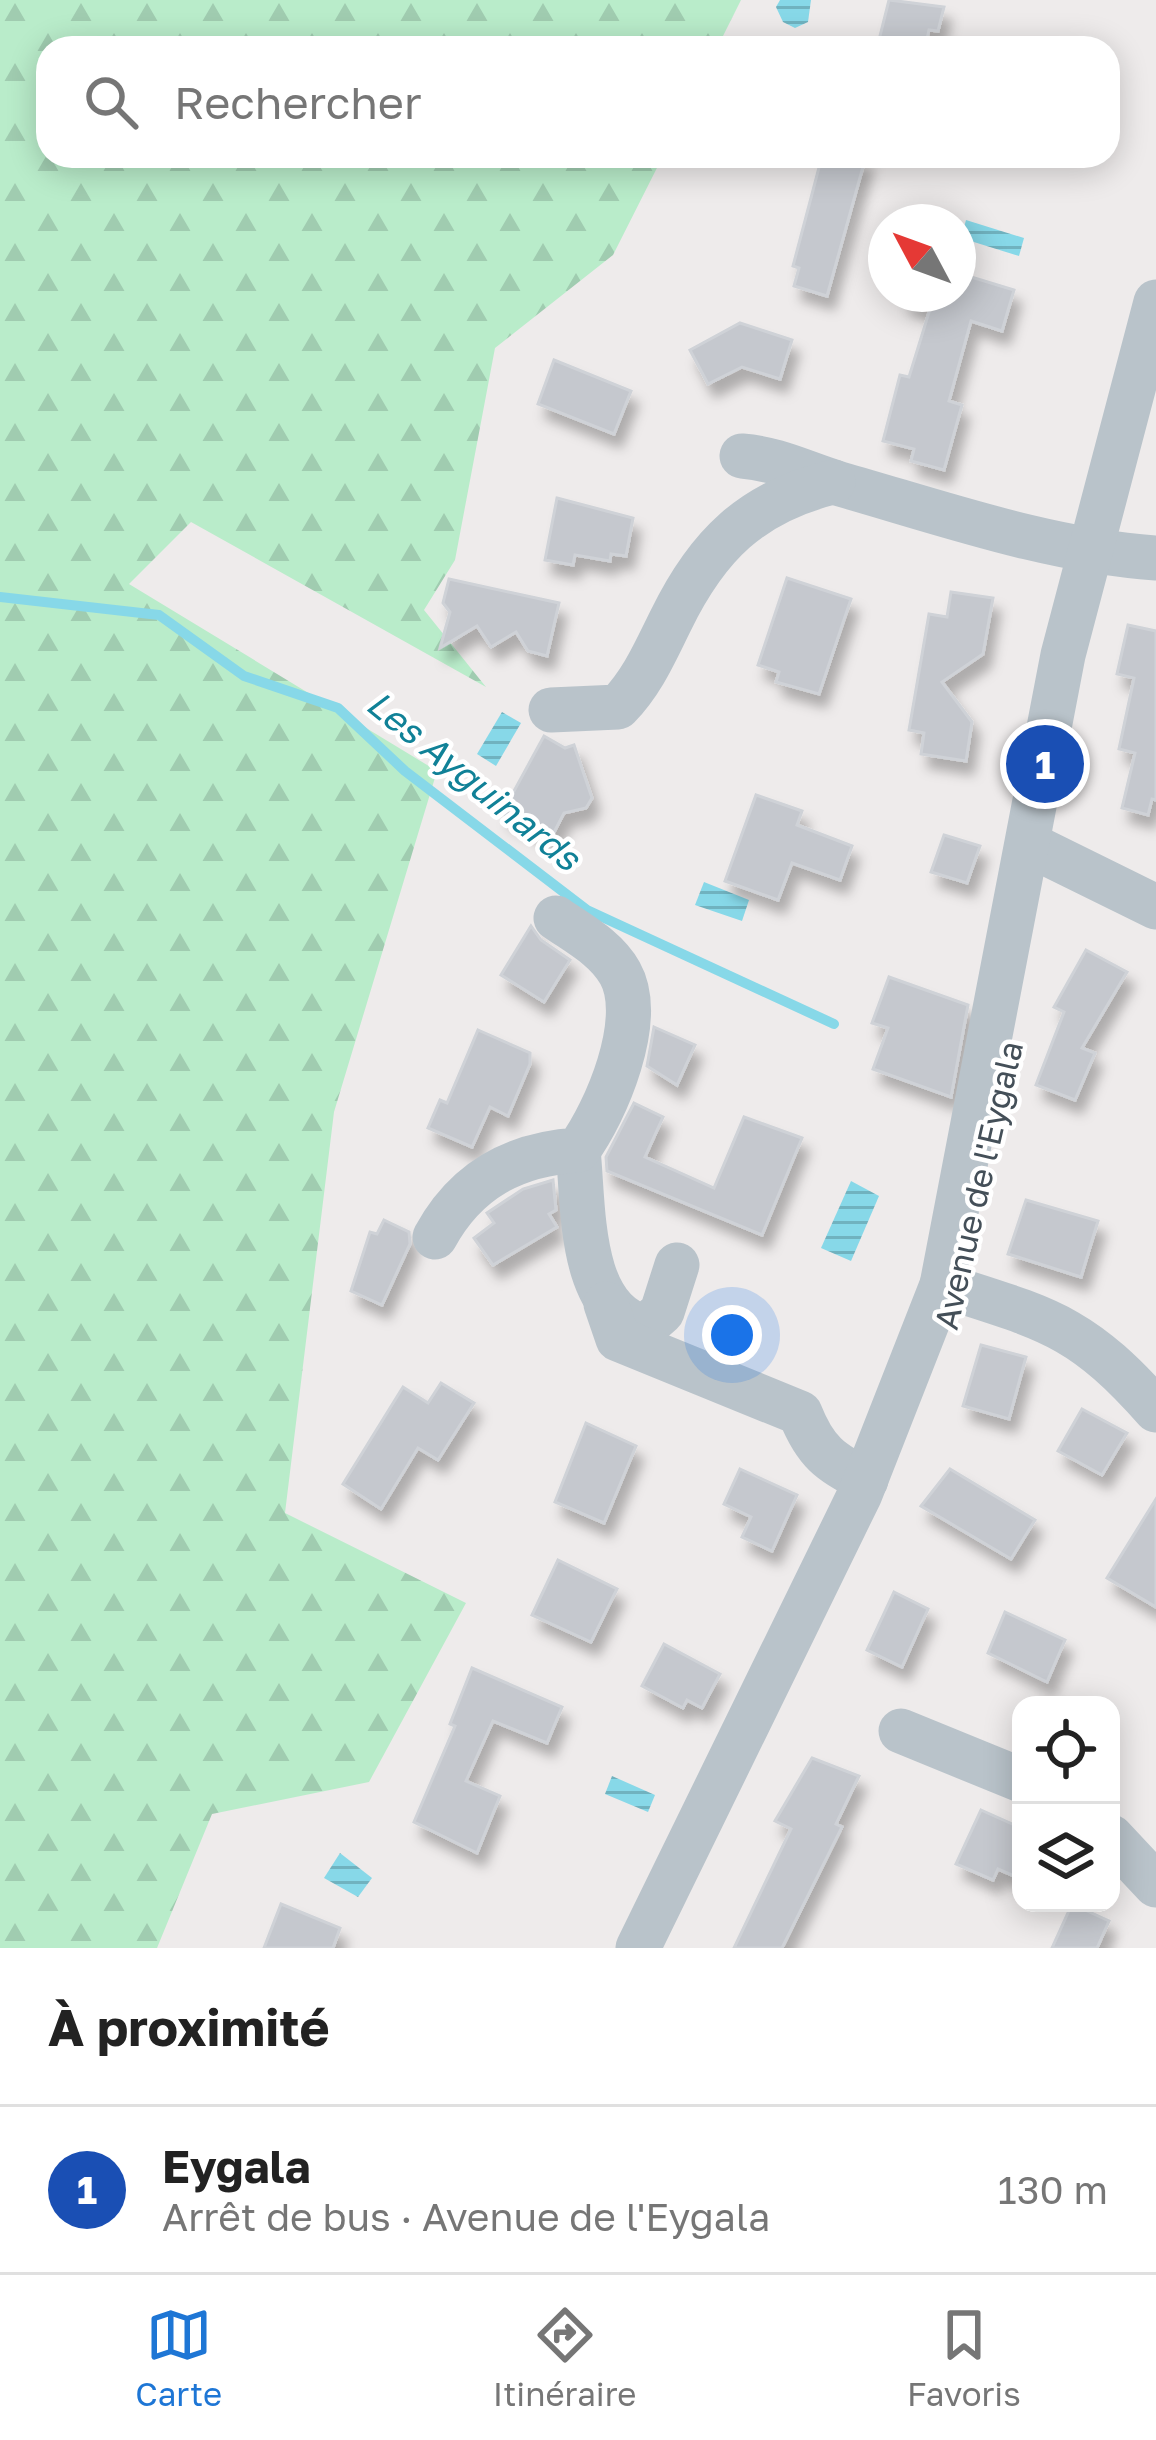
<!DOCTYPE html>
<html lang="fr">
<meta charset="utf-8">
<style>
body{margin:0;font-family:"Golos Text",sans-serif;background:#f2f2f2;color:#222}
.controls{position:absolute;right:36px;bottom:36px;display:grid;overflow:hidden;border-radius:24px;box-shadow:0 6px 30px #0003}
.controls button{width:108px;height:108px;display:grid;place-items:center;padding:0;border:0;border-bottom:3px solid #e0e0e0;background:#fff;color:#222;font:60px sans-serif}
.compass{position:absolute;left:868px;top:204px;width:108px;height:108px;border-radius:50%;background:#fff;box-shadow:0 6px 30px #0003;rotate:311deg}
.you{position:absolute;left:732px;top:1335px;width:42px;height:42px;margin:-30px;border:9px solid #fff;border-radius:50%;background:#1a73e8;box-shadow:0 0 0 18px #1a73e833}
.badge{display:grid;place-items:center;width:78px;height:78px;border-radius:50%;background:#1e76d5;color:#fff;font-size:39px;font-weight:700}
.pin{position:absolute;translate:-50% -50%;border:6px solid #fff;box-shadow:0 3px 12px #0006}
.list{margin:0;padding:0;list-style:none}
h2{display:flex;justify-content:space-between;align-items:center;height:156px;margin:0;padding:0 48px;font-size:51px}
h2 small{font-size:39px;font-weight:400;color:#767676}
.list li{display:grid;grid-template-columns:78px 1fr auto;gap:36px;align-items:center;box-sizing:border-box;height:168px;padding:0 48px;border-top:3px solid #e0e0e0}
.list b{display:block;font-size:45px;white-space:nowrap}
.list p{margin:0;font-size:39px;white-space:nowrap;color:#767676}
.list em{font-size:39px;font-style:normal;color:#767676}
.icon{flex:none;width:66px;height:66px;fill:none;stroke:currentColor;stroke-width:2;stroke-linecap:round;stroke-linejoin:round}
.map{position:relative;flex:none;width:1156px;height:1948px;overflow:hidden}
.search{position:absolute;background:#fff;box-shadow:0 6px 30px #0003;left:36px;right:36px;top:36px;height:132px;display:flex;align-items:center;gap:30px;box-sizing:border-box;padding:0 42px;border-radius:36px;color:#767676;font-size:45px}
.sheet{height:324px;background:#fff}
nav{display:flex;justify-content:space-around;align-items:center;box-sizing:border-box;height:168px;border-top:3px solid #e0e0e0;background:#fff;font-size:33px;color:#767676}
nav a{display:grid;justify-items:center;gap:6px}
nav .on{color:#1e76d5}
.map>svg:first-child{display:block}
.forest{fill:url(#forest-firs)}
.water{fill:url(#water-rules)}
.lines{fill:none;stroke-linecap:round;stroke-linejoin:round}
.stream{stroke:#87d8e8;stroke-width:10}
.building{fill:#c5c8ce;stroke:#cfd2d7;stroke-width:3;filter:url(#shadow)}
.minor{stroke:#b9c3ca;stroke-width:45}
.labels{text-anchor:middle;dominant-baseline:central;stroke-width:9;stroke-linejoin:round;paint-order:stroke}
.street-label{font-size:33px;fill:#444f58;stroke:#fff}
.water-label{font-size:36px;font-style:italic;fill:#108197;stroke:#fff}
</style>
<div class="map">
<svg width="1156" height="1948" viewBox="0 0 1156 1948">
<defs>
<pattern id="forest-firs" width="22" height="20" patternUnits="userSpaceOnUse" patternTransform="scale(3)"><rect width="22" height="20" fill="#b9ecca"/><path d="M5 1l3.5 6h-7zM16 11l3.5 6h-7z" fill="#a0ccb0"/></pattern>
<pattern id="water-rules" width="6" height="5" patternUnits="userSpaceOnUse" patternTransform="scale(3)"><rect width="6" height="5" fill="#87d8e8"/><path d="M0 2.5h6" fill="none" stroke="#70b2bf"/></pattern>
<filter id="shadow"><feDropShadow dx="7" dy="13" stdDeviation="6" flood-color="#0004"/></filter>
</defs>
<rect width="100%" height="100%" fill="#eeebeb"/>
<path class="forest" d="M0,0H741L717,48H48V156H663L613,255L495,348L455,560L424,610L486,687L191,522L129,584L437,771L334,1112L285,1513L466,1603L369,1782L212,1814L157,1948H0Z"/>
<g class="water">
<path d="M780,0H811L808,22L795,28L783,22L776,7Z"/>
<path d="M966,220L1024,238L1019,256L961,238Z"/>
<path d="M502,712L521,723L496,766L477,754Z"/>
<path d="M704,882L749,900L742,921L695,905Z"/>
<path d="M851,1181L879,1196L851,1261L821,1248Z"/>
<path d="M612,1776L655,1795L648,1812L605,1794Z"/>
<path d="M340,1853L372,1878L358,1897L324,1878Z"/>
</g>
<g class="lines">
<path class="stream" d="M0,597L159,615L244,676L338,708L405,771L587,910L834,1024"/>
</g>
<g class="building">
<path d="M889,0L944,7L938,31L929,30L925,48H877Z"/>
<path d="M822,156H866L827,296L794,286L799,268L793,266Z"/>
<path d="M958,273L1014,290L1002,331L971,321L949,401L962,405L944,470L911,461L914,449L883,441L900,375L909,377L930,309L903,300L904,294H958Z"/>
<path d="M740,323L792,340L780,379L742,367L708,384L690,350Z"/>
<path d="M554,360L631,391L614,434L538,404Z"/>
<path d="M557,498L633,518L626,556L611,554L610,561L575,555L573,565L545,560Z"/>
<path d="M787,578L851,599L819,694L776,682L779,672L758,665Z"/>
<path d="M449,579L559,603L547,656L528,651L516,632L491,647L477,626L440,648L450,612L443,603Z"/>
<path d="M951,592L993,598L983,654L942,682L972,722L966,761L921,754L924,733L909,730L929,614L947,617Z"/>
<path d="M1128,625L1156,631V800L1152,799L1148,815L1122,808L1135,753L1119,749L1134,678L1117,674Z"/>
<path d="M544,736L565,748L574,745L592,798L586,808L564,813L551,838L502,813Z"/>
<path d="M756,795L802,811L797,825L852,846L840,880L792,863L778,900L725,881Z"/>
<path d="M944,835L980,846L967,883L931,872Z"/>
<path d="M531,926L541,940L570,960L544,1002L501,975Z"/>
<path d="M1086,950L1127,972L1082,1048L1095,1053L1075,1100L1036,1085L1064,1012L1054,1007Z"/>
<path d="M889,977L968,1005L951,1097L873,1069L888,1028L872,1023Z"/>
<path d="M654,1027L695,1045L677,1085L647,1066Z"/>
<path d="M478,1030L530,1053V1064L508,1116L490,1107L472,1147L428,1128L440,1100L447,1103Z"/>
<path d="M634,1103L663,1117L645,1157L714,1188L744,1117L802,1138L762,1235L607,1171L606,1157Z"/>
<path d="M553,1180L556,1210L549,1214L557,1227L493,1265L474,1238L494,1223L487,1213L523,1189Z"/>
<path d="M1026,1200L1098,1221L1081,1277L1008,1254Z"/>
<path d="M384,1220L409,1232L410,1244L382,1305L351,1291L370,1232L377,1234Z"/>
<path d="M981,1345L1026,1357L1009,1419L963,1406Z"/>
<path d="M441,1383L474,1403L438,1460L418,1448L381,1509L343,1484L403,1387L428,1403Z"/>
<path d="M1082,1409L1127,1433L1102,1475L1058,1451Z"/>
<path d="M586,1423L636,1446L604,1523L555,1502Z"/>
<path d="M740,1469L797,1495L772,1551L742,1537L751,1517L724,1504Z"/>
<path d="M950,1469L1035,1520L1011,1559L921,1506Z"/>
<path d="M1156,1499V1607L1107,1578Z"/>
<path d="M558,1560L617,1589L591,1642L532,1615Z"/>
<path d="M894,1592L928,1609L902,1667L867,1650Z"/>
<path d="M1005,1612L1065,1640L1047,1682L988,1653Z"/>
<path d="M664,1644L720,1674L702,1708L687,1700L683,1708L642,1686Z"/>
<path d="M472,1668L562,1707L547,1743L493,1721L466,1781L500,1796L477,1853L414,1822L455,1726L450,1724Z"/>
<path d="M812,1758L859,1776L836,1824L842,1827L782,1948H734L791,1829L775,1821Z"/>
<path d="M981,1810L1021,1828V1879L998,1869L993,1880L956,1864Z"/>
<path d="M281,1904L340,1928L333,1948H264Z"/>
<path d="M1072,1904L1109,1921L1097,1948H1052Z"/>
</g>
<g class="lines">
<g class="minor">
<path d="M742,456C779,459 806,474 840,484C942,513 1050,551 1156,558"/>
<path d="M551,710L618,707C643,681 655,652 671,620C707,546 751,502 833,482"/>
<path d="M1028,844L1156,907"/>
<path d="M578,1150C584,1205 578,1312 645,1327L662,1312L677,1265"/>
<path d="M435,1237C466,1180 514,1154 578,1150C606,1112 646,1019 620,973C606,948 579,934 556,918"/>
<path d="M942,1285C1047,1319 1080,1324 1156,1410"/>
<path d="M606,1304L618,1339L800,1413C815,1451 830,1463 866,1480"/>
<path d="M901,1731L1021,1780"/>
<path d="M1111,1837L1156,1885"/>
<path d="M638,1948L860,1494L942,1285L1063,655L1156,302"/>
</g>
</g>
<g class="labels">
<g class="street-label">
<text transform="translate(978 1185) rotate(-77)">Avenue de l'Eygala</text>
</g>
<g class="water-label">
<text transform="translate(474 780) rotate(39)">Les Ayguinards</text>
</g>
</g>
</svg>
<div class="controls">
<button><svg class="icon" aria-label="locate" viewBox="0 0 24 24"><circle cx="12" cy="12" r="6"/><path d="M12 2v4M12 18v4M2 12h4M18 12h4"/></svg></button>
<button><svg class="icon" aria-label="layers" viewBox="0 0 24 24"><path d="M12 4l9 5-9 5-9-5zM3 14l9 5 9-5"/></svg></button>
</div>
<svg class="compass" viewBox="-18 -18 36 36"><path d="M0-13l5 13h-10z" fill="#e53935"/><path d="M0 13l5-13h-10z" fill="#767676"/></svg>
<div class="you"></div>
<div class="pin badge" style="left:1045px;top:764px;background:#1a4fb4">1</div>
<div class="search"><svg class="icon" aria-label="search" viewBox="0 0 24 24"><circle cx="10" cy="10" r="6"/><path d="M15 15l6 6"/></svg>Rechercher</div>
</div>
<section class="sheet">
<h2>À proximité<small></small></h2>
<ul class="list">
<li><span class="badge" style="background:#1a4fb4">1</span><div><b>Eygala</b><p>Arrêt de bus · Avenue de l'Eygala</p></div><em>130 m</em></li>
</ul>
</section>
<nav>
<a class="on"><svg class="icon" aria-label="map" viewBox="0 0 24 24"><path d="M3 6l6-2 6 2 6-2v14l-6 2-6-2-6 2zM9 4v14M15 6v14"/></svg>Carte</a>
<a><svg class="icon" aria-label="directions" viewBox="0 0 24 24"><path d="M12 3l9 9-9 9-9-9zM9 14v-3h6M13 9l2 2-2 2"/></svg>Itinéraire</a>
<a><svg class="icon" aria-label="saved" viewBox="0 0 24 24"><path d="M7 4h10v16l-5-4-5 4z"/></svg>Favoris</a>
</nav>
